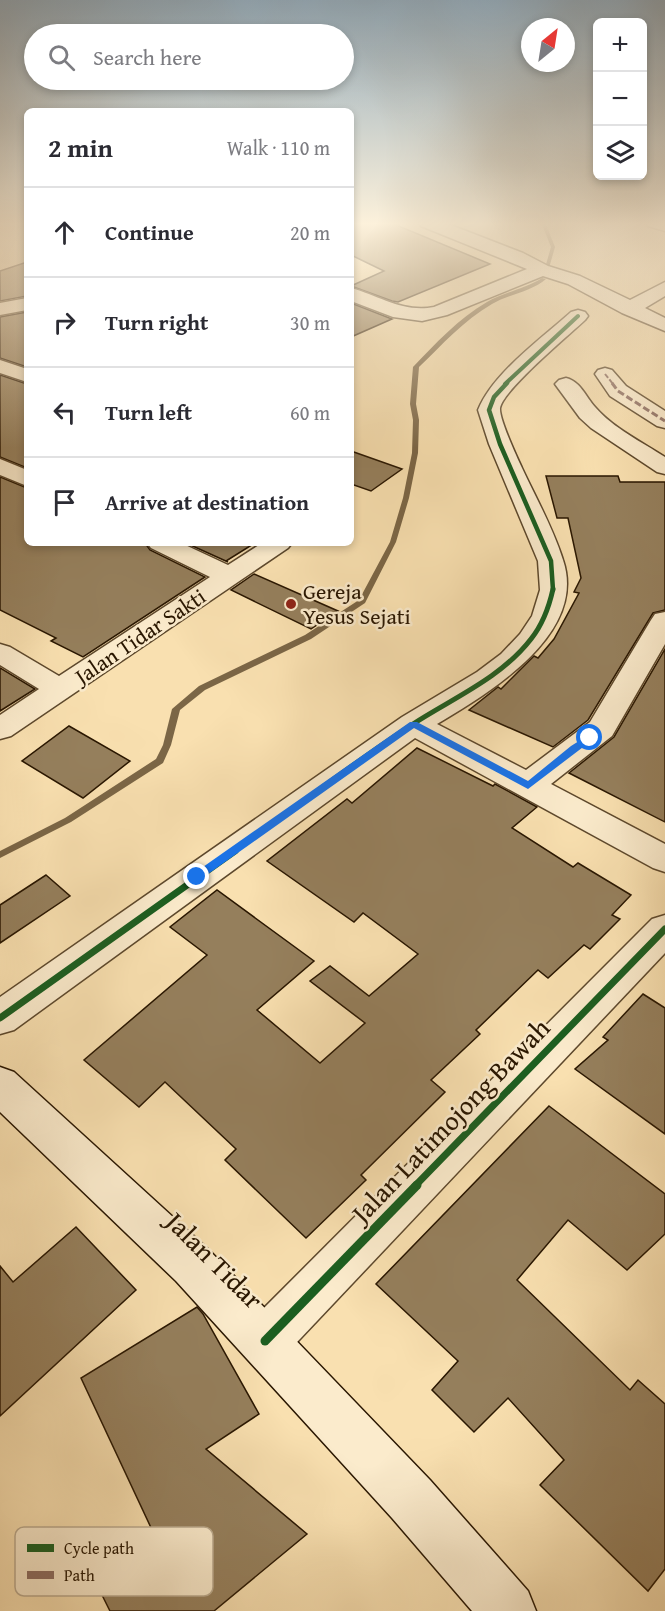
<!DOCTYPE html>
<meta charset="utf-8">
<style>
body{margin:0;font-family:"Gentium Book Plus",serif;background:#f2f2f3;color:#2b2b33}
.controls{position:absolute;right:18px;top:18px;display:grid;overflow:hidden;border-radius:9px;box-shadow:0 3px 9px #0003}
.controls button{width:54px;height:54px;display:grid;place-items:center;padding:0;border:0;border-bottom:2px solid #e1e1e2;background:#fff;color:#2b2b33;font:30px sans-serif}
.compass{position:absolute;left:521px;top:18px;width:54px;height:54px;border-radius:50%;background:#fff;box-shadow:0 3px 9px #0003;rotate:30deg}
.stop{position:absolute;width:18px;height:18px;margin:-14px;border:4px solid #1a73e8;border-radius:50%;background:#fff}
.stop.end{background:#1a73e8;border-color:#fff;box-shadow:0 2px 6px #0008}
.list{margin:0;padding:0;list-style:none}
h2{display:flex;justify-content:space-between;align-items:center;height:78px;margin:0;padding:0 24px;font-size:26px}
h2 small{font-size:20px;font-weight:400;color:#7c7c81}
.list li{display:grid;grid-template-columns:39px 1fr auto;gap:18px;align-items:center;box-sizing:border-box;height:90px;padding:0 24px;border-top:2px solid #e1e1e2}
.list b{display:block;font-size:22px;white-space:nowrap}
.list em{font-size:20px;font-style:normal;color:#7c7c81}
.icon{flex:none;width:33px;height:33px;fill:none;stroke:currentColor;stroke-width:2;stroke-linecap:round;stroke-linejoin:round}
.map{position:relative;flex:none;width:665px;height:1611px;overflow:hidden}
.search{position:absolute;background:#fff;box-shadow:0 3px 9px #0003;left:24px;top:24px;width:330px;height:66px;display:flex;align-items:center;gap:15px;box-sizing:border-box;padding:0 21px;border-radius:33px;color:#7c7c81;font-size:22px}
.panel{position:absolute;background:#fff;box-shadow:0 3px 9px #0003;left:24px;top:108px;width:330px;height:438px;border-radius:9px}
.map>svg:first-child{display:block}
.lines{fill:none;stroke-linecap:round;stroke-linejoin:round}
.stream{fill:#7b6646;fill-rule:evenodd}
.building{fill:#957f5c;stroke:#291600;stroke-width:1.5}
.street-casing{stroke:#5d482c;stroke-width:3}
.secondary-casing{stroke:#291600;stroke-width:3}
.street{fill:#fbebcc;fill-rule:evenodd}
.secondary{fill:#fbebcc;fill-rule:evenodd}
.quiet-far1{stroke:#8d6e63;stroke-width:2;stroke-dasharray:5 2;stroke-linecap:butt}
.quiet{stroke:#8d6e63;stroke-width:3;stroke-dasharray:7 3;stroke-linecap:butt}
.cycleway-far4-casing{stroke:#fbebcc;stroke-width:6}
.cycleway-far3-casing{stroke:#fbebcc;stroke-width:8}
.cycleway-far2-casing{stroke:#fbebcc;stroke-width:9}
.cycleway-far1-casing{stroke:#fbebcc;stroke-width:10}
.cycleway-casing{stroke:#fbebcc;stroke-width:13}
.cycleway-far4{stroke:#1b5e20;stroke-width:4}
.cycleway-far3{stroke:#1b5e20;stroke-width:4.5}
.cycleway-far2{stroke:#1b5e20;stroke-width:5}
.cycleway-far1{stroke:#1b5e20;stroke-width:7}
.cycleway{stroke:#1b5e20;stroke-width:9}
.route{fill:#1a73e8}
.poi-dot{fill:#8f2418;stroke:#fbebcc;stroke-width:2}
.labels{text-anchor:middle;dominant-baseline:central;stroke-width:5;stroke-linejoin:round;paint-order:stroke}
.poi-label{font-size:22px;fill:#291600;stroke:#fbebcc;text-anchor:start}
.street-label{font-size:22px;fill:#291600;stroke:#fbebcc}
.near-street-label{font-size:27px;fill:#291600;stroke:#fbebcc}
.key{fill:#fbebcc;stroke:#bcab8f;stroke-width:1.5}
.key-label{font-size:16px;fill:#291600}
</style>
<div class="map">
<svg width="665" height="1611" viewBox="0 0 665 1611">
<rect width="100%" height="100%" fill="#f9e0b0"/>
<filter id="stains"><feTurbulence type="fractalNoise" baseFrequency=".00333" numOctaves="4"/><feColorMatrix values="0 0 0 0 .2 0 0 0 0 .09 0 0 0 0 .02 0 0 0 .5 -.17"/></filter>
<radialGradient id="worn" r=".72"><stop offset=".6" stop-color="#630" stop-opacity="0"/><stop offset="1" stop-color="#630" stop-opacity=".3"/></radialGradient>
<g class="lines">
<g class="stream">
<path d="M541,222H545L555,247L549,268L547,269L545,268L551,247Z"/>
<path d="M542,278L546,279C531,292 509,294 492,304C464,320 442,345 419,367L416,404L419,420L418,453L409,498L396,542L365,603L311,639L205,690L180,710L171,745L163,763L71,822L0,858V851L65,818L156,759L163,745L172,709L199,686L305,635L359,600L390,542L403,498L412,453L413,420L410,404L413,367C435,344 459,318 487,302C504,292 525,289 542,278Z"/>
</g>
</g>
<g class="building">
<path d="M351,222H389L490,264L398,302L392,301L351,286L384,271L351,255Z"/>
<path d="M27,262V296L0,301V271Z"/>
<path d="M351,303L392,319L351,337Z"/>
<path d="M27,312V367L0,358V317Z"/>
<path d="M0,375L27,384V468L0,457Z"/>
<path d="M351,451L402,469L371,491L351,484Z"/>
<path d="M546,476H618L620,482H665V610L653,613L588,720L553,747L469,710L498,687L501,689L534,656L538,658L554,639L579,593L574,592L581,578L568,518H557Z"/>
<path d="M0,477L27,488V543H145L150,550L205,577L83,657L51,641L56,638L0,610Z"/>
<path d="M186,543H255L226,561L228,562Z"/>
<path d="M254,574L338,611L311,629L231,590Z"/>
<path d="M665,649V822L569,773L614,737Z"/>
<path d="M0,668L35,689L0,711Z"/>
<path d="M69,726L130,761L83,798L22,761Z"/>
<path d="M417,748L493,786L495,784L537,807L512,828L573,867L578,863L631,895L612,915L620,919L590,949L584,945L548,978L538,970L476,1030L480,1034L431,1080L445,1092L361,1175L366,1180L306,1238L225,1160L236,1149L165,1082L139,1107L84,1060L207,955L170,927L217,890L314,961L257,1010L320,1063L365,1023L310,981L330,966L369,996L418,954L363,913L354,922L267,861L347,799L352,803Z"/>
<path d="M46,875L70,896L0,943V905Z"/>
<path d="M643,994L665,1008V1134L575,1069L608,1040L603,1037Z"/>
<path d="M549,1106L665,1194V1234L627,1270L568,1220L517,1280L630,1390L638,1380L665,1404V1569L648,1591L540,1485L564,1460L508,1398L474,1432L432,1390L458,1361L376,1284Z"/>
<path d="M76,1227L136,1290L0,1416V1266L13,1282Z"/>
<path d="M197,1307L203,1314L259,1414L206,1449L307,1534L214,1611H110L94,1579L153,1532L81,1378Z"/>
</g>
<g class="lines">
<g class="street-casing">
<g id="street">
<path d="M419,222H443L523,253L548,266L580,276L630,300L665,282V296L645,308L665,318V331L622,313L568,284L543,276L447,315L422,321L393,317L351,301V288C380,296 403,313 434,307L527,269L421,226Z"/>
<path d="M646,222H665V231L648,226Z"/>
<path d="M27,298V310L0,315V303Z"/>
<path d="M578,310L585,312L588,316L585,320C568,336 503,390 500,408C499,419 517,457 522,468C536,498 553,528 563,560C588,634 489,693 437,724L526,770L590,722L651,620L655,614L665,612V644L612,736L551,784L665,844V872L653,868L415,738L14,1030L0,1034V997L402,717L477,672L501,654L520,634L532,616L540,590L538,561L489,444L478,410C493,373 541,339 571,312Z"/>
<path d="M0,360L27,369V382L0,373Z"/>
<path d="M605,368L612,370L626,386L665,411V428L657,426L610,396L595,374L598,370Z"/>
<path d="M566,378C580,381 586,397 595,407C613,428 642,442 665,457V474L657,472L591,428L580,418L555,384L559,380Z"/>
<path d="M0,459L27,470V486L0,475Z"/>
<path d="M147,543H181L228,565L262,543H292L288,548L11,736L0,739V715L39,689L0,665V644L10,647L59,676L210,577L151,548Z"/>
<path d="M665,915V953L282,1358L265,1365L248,1358L241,1341L248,1324L652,919Z"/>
</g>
</g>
<g class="secondary-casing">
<path id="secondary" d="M0,1067L14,1072L208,1249L430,1480L528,1591L536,1611H472L392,1518L176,1281L0,1112Z"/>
</g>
<use href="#street" class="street"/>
<use href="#secondary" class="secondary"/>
<path class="quiet-far1" d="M605,374L613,384"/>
<path class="quiet" d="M612,383L618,391L665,421"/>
<g class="cycleway-far4-casing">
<path id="cycleway-far4" d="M505,384L578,316"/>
</g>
<g class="cycleway-far3-casing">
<path id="cycleway-far3" d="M507,383L494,397L489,410L500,444L551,561L553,590"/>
</g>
<g class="cycleway-far2-casing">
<path id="cycleway-far2" d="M233,852C293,810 351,764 413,724C453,698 501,678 531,639C543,624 549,607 553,589"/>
</g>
<g class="cycleway-far1-casing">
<g id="cycleway-far1">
<path d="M0,1018L235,851"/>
<path d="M415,1186L665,929"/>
</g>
</g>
<g class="cycleway-casing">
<path id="cycleway" d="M265,1341L417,1185"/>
</g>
<use href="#cycleway-far4" class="cycleway-far4"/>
<use href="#cycleway-far3" class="cycleway-far3"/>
<use href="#cycleway-far2" class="cycleway-far2"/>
<use href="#cycleway-far1" class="cycleway-far1"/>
<use href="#cycleway" class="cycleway"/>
</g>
<linearGradient id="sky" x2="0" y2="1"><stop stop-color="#92aaba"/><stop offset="0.5" stop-color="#fcf1db"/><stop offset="1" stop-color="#fcf1db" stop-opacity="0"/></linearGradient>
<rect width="665" height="448" fill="url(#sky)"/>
<path class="route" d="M410,722H417L528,781L571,746L587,736L595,738L528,789L414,728L201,879H193V874Z"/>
<circle class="poi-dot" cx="291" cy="604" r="6"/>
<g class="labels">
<g class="poi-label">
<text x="303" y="591">Gereja<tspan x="303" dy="25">Yesus Sejati</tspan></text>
</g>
<g class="street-label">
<text transform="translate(140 636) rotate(-34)">Jalan Tidar Sakti</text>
</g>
<g class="near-street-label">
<text transform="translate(450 1120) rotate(-46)">Jalan Latimojong Bawah</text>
<text transform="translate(215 1260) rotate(45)">Jalan Tidar</text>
</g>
</g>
<rect x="15" y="1527" width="198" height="69" rx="9" class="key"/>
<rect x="27" y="1544" width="27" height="8" fill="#1b5e20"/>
<rect x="27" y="1571" width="27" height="8" fill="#8d6e63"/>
<g class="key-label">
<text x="64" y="1554">Cycle path</text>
<text x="64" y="1581">Path</text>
</g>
<rect width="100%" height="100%" filter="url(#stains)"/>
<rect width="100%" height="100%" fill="url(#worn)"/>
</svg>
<div class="controls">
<button>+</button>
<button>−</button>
<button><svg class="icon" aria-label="layers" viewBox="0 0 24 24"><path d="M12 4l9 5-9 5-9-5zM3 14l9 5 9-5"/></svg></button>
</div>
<svg class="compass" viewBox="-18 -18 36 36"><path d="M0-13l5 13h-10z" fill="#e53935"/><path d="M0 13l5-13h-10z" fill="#7c7c81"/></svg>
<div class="stop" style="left:590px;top:738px"></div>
<div class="stop end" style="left:197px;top:877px"></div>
<div class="search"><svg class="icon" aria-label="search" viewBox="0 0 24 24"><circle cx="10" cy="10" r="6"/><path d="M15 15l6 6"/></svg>Search here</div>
<section class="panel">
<h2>2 min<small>Walk · 110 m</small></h2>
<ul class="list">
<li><svg class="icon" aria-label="ahead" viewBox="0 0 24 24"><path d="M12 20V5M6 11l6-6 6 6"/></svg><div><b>Continue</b></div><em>20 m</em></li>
<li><svg class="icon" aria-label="right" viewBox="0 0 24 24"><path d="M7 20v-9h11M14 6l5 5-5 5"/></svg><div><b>Turn right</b></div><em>30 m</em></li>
<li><svg class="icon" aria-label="left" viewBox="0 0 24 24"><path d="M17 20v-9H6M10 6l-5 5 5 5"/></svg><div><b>Turn left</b></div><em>60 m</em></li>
<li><svg class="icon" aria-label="arrive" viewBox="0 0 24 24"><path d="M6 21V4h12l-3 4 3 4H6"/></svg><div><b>Arrive at destination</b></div></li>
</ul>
</section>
</div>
